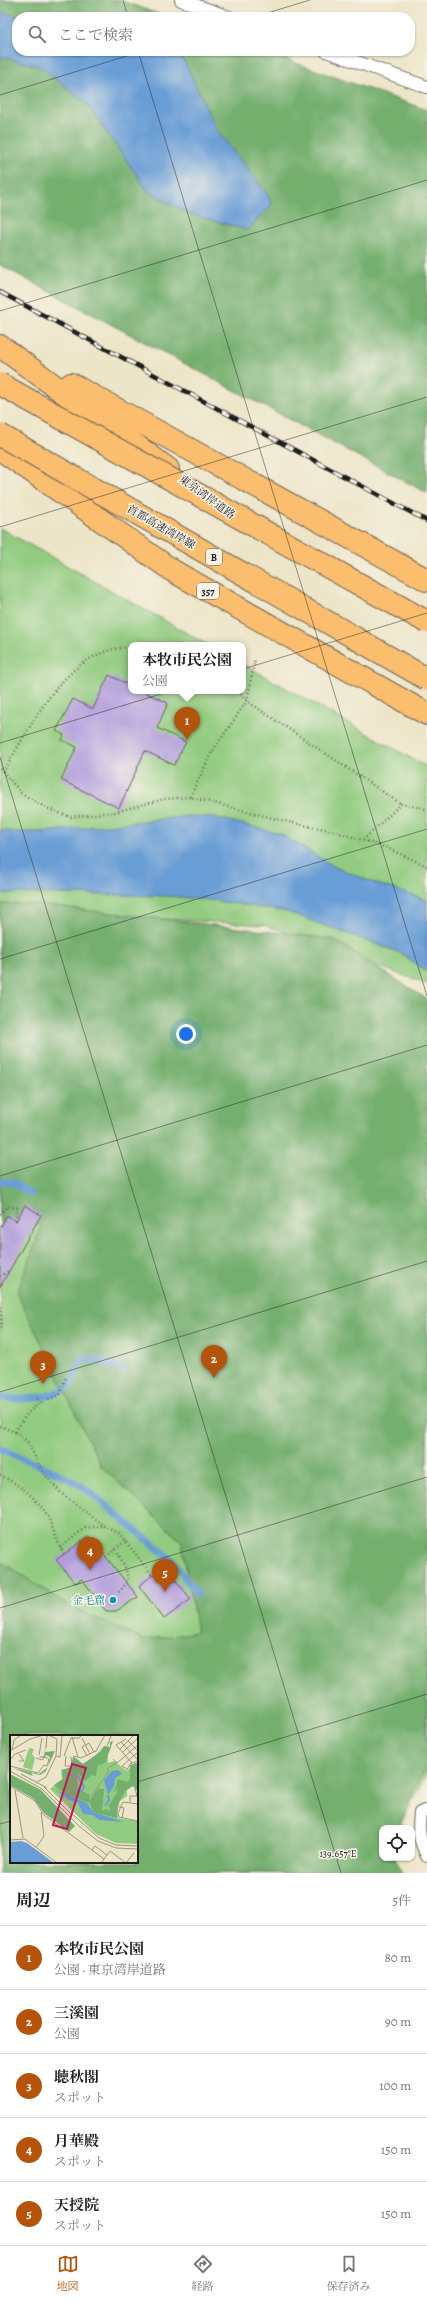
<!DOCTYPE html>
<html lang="ja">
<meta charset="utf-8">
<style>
body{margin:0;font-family:Alegreya,"Noto Serif JP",serif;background:#f2f2f2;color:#202124}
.controls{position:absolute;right:12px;bottom:12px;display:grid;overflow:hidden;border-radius:8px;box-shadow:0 1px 3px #0004}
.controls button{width:36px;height:36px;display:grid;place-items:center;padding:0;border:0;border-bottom:1px solid #e0e0e0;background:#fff;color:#202124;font:20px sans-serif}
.you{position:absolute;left:186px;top:1034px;width:14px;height:14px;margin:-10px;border:3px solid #fff;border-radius:50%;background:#1a73e8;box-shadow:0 0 0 6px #1a73e833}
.badge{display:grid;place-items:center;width:26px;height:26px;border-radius:50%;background:#b45309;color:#fff;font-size:13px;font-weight:700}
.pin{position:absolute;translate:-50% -33px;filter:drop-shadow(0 1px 2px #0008)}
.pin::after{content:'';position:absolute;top:21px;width:14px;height:12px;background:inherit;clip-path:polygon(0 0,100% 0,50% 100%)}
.popup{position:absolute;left:128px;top:642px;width:118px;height:52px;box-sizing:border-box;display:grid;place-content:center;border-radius:8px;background:#fff;filter:drop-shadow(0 1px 3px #0005);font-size:13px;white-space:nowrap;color:#757577}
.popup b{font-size:15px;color:#202124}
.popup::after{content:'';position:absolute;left:50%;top:100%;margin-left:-8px;border:8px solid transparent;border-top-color:#fff}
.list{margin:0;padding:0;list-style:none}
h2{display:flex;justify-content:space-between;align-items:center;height:52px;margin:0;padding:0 16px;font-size:17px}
h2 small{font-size:13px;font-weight:400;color:#757577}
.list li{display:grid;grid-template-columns:26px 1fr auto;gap:12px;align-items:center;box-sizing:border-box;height:64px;padding:0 16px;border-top:1px solid #e0e0e0}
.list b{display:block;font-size:15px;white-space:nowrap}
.list p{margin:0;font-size:13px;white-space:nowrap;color:#757577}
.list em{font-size:13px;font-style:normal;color:#757577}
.icon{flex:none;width:22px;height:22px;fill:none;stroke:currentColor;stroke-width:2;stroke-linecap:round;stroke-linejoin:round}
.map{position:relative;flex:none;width:427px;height:1873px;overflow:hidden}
.search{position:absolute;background:#fff;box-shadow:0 1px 3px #0004;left:12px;right:12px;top:12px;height:44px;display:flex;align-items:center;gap:10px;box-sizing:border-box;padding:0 14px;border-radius:16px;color:#757577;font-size:15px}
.sheet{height:372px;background:#fff}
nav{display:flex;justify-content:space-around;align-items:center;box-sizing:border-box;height:56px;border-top:1px solid #e0e0e0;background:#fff;font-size:11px;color:#757577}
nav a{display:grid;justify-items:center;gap:2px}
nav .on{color:#b45309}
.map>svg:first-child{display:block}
.green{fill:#91cb7f;stroke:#56744e;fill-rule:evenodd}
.forest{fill:#74af6e;stroke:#486645;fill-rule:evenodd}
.water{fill:#699dd5;stroke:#425c78}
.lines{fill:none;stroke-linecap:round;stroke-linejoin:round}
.stream{stroke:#699dd5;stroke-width:7}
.building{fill:#b19ddb}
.service-casing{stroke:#656258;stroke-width:14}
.trunk-casing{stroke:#656258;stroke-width:24}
.path{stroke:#656258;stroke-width:2.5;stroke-dasharray:1 3;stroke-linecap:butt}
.service{stroke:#fff;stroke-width:12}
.trunk{stroke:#fbbd6e;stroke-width:22}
.rail-casing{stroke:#1c1c1c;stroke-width:4.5}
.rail{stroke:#f7f3e8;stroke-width:3;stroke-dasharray:9;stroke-linecap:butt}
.motorway-bridge-casing{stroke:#656258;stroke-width:24;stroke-linecap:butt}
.motorway-bridge{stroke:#fbbd6e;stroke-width:22}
.ticks{fill:none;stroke:#1c1c1c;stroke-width:1;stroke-opacity:0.45}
.culture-dot{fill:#0f9aa8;stroke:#f7f3e8;stroke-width:1.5}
.labels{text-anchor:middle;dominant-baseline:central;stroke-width:3;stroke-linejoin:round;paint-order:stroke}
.shield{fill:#f7f3e8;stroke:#5e5c59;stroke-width:1}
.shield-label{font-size:10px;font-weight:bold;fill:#1c1c1c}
.street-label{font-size:11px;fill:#1c1c1c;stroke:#f7f3e8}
.culture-label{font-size:11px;fill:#0d838f;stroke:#f7f3e8;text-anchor:end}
.inset-river{fill:none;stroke:#699dd5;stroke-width:2}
.inset-road{fill:none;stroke:#999583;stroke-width:1}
.view{fill:#c2185b;fill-opacity:0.15;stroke:#c2185b;stroke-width:2}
.inset-edge{fill:none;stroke:#1c1c1c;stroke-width:2}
.ticks-label{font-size:10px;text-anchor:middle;fill:#1c1c1c;stroke:#f7f3e8;stroke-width:3;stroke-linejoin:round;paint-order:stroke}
</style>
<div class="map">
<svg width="427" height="1873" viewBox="0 0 427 1873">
<rect width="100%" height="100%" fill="#f7f3e8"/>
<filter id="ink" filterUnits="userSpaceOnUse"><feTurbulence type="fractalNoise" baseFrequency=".025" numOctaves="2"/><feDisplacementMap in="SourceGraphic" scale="8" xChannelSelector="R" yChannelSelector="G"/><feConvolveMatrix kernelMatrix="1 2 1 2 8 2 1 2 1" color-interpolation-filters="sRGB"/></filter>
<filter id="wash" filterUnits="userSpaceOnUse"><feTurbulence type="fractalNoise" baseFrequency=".012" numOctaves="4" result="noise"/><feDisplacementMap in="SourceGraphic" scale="16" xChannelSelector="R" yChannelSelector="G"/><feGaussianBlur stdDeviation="0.9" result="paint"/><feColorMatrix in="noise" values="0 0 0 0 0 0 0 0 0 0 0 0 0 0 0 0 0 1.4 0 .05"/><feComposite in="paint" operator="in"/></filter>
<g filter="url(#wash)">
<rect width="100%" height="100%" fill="#ede5c8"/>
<path class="green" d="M0,528L208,645H131V691H243V664L427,767V984L265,925L36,911L427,1019V1773L402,1822L401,1828H382V1858H396L393,1873H0ZM11,1736H137V1862H11Z"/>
<g class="forest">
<path d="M0,0H119L167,17H17V51H263L427,110V493L0,265Z"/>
<path d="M0,904H33L333,939L427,999V1769L421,1776L397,1828H382V1858H395L403,1873H0V1561L75,1609L144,1640L197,1632L182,1542L101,1466L17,1293L42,1225L0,1221ZM11,1736H137V1862H11Z"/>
</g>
<g class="water">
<path d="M0,12L20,17H17V51H151L184,60L216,129L267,194L272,205L247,230L187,213L148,191L87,104L41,67L3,57L0,59Z"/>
<path d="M189,816L213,817L281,834L335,867L377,884L427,900V972L401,953L287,912L219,901L169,896L0,893V830L14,832H45Z"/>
</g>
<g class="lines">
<g class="stream">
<path d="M0,1182H12L31,1194"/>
<path d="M0,1397C18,1402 59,1398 71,1383C76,1377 78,1366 81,1359L101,1361L124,1370"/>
<path d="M0,1449L55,1472L82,1486L172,1560L197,1594"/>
</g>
</g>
<g id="blocks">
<g class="building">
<path d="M109,675L131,686V691H142L168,703L157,728L186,742L174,765L145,751L119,808L61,780L77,747L62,740L64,735L56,731L73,699L93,709Z"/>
<path d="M25,1205L41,1215L0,1287V1228L7,1215L16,1221Z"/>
<path d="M89,1536L138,1597L116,1611H106L82,1579L75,1583L56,1560Z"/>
<path d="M164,1566L191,1599L164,1619L139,1586Z"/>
</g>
</g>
</g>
<g filter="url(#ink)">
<use href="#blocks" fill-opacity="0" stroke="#656258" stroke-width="1"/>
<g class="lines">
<g class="service-casing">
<g id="service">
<path d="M181,0L229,17"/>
<path d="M326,51L427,87"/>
<path d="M427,1810L420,1813C418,1831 419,1839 427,1856"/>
</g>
</g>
<g class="trunk-casing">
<g id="trunk">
<path d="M0,346L168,469"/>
<path d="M71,384L427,580"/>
<path d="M0,449L173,571L427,714"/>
</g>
</g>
<g class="path">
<path d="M238,691L247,701L401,804"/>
<path d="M0,768L21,793L46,808L70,817L115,812L164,799L190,797L293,823L333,831L385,847L427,866"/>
<path d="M3,772C30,729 56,668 107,651C114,648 123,648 131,647"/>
<path d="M190,797L212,752L247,701L255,659"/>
<path d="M363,840L401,804L427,809"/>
<path d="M0,1214L8,1206L17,1208L16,1221"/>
<path d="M0,1276L9,1271"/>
<path d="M0,1307L2,1325L0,1329"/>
<path d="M37,1404L38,1392"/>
<path d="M0,1426L15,1432L27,1441L43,1473L61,1493L104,1526L119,1533L152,1575"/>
<path d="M15,1432C30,1408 34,1405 60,1394L66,1377"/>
<path d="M0,1475C18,1484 38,1498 48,1517C53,1529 57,1542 64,1554"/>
<path d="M60,1548L85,1528L104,1526"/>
<path d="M116,1549L126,1569L128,1581L118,1593"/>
<path d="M106,1557L125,1541"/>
</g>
<use href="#service" class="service"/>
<use href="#trunk" class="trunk"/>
<g class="rail-casing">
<path id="rail" d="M0,292L427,521"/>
</g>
<use href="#rail" class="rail"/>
<g class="motorway-bridge-casing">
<g id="motorway-bridge">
<path d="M0,384L427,622"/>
<path d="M0,435L427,679"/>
</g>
</g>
<use href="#motorway-bridge" class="motorway-bridge"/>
</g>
</g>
<path class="ticks" d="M123,0L128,17M254,17L310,0M138,51L427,996M0,95L143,51M0,311L427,180M0,527L427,397M0,743L427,613M0,757L341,1873M0,959L427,829M0,1176L427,1045M0,1392L427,1261M0,1608L427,1477M137,1782L427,1694M0,1824L11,1821"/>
<circle class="culture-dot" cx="113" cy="1600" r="4"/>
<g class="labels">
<g class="shield">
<rect x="206" y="549" width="16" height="16" rx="3"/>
<rect x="197" y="583" width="22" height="16" rx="3"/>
</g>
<g class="shield-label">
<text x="214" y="557">B</text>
<text x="208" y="591">357</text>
</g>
<g class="street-label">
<text transform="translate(207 497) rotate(36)">東京湾岸道路</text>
<text transform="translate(161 527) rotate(30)">首都高速湾岸線</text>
</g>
<g class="culture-label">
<text x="105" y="1600">金毛窟</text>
</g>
</g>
<g transform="translate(10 1735)">
<rect width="128" height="128" fill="#ede5c8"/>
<path d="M95,11L101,13L98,18V28L104,26L117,36L125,28L128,31V57L123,51L117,55V61L110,66L107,77L108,83L128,86V109L106,108L86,99L40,54L52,44L51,35L60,33L64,27L72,29L81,25ZM19,13L24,14L22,19L25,23L22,35L13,32Z" fill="#91cb7f"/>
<path d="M37,1L35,17L45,16L36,36L30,40L21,38L23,41L3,33L29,39L38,32L40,22L36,20L34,23L28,22L34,21ZM103,6L95,28L87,31L86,41L82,40L75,46L69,39L67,42L68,54L80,60L79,66L89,52L86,58L88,54H94L92,76L96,74L100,77L99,70L107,58V52L105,57H104L108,44L117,47L120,44V30L127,28L128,56L123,51L116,55L108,69L107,83L83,77L80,68L56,60L44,50L53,44L52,35L61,32L63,21L73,29L90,17L94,11L100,12V7ZM0,39L31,55L65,91L59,97L34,78L24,64L0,50Z" fill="#74af6e"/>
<path d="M108,35L112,39L105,43L104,51L98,60L94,45L102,36ZM46,55L77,68L83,77L114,87L89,85L83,80L73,79L68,68L59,65ZM11,106L17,108L44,128H0V107Z" fill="#699dd5"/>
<path class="inset-river" d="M67,40L74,51L72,56L68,55M95,71L99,65L98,60"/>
<path class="inset-road" d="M38,0L47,4L46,21M96,0L101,1L97,11M62,2L68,22M72,3L80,19M116,4L106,10L122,28M118,6L128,16M111,7L128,25M36,13L37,0M110,14L124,0M2,15L4,5L11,0M0,16L20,4L34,0M113,17L128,3M9,19L14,26H9M29,20L32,3M54,21L61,3H69L72,0M56,21L55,31H62L61,22M64,21L71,23L86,16L95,0M77,21L72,12L79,8L84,17M103,24L107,28L128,10M0,25L5,19L16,15M0,31L28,38L34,30L37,31L39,24L35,22L32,25L26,23M117,34L112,31L128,17M117,35L120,29L128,26M0,36L32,54L70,92L88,106L106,113L128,114M11,39L37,53M27,47L36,42L46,21L50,22L52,0M0,51L25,66L34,80L94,124M34,52L62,80M5,55L13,103M81,61L99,36L97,34L106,28M120,67V61H127L125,53M128,69L113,67L108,78L109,82L128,86M109,72L114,73L112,83M61,78L89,103L106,110L128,111M0,105L15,104L47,128M26,113L34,101L31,77M82,115L85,111L97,120M91,128L100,116L116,128M116,128L124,118"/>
<path class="view" d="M62,29L76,33L57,94L43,90Z"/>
<rect width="128" height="128" class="inset-edge"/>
</g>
<g class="ticks-label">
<text x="338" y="1857">139.657°E</text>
</g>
</svg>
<div class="controls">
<button><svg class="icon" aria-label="locate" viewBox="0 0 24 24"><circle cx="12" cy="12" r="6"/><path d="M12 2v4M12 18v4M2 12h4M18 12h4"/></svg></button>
</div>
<div class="you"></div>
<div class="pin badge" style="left:187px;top:740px">1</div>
<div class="popup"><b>本牧市民公園</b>公園</div>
<div class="pin badge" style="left:214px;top:1378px">2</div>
<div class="pin badge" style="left:43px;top:1384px">3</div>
<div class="pin badge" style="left:90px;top:1570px">4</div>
<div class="pin badge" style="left:165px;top:1592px">5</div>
<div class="search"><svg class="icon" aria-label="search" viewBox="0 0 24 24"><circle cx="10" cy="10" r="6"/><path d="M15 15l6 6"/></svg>ここで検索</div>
</div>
<section class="sheet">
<h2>周辺<small>5件</small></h2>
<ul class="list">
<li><span class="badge">1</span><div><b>本牧市民公園</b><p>公園 · 東京湾岸道路</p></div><em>80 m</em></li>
<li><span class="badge">2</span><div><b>三溪園</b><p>公園</p></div><em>90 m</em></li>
<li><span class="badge">3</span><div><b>聴秋閣</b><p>スポット</p></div><em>100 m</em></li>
<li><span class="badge">4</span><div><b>月華殿</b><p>スポット</p></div><em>150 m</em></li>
<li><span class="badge">5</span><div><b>天授院</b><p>スポット</p></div><em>150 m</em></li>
</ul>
</section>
<nav>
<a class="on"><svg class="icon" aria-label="map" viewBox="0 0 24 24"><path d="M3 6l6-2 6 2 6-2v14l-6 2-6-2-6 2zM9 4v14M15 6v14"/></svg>地図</a>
<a><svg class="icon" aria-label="directions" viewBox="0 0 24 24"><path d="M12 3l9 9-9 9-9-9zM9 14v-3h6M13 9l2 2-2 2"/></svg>経路</a>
<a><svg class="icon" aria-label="saved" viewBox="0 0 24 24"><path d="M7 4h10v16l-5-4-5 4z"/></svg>保存済み</a>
</nav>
